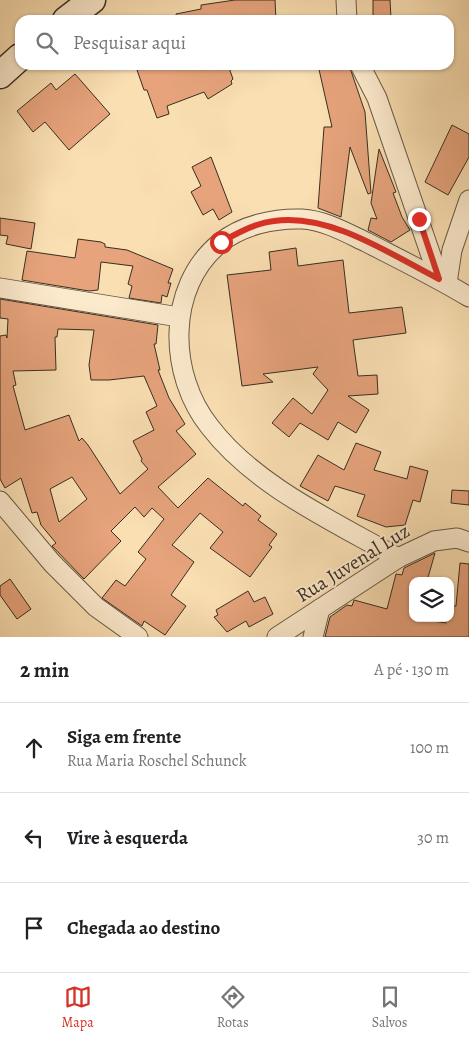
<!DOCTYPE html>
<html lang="pt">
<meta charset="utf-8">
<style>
body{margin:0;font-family:Alegreya,serif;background:#f2f2f2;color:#202124}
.controls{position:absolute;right:15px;bottom:15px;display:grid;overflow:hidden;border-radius:10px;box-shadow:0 1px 4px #0004}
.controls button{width:45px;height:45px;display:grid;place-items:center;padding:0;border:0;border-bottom:1px solid #e0e0e0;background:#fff;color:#202124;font:25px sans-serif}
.stop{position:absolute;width:15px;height:15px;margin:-11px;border:4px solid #d93025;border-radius:50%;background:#fff}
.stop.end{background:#d93025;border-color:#fff;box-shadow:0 1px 5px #0008}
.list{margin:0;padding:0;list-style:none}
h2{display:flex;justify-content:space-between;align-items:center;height:65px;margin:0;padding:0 20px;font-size:21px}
h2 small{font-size:16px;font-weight:400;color:#757577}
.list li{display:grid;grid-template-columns:32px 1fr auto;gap:15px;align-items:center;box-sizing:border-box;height:90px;padding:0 20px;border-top:1px solid #e0e0e0}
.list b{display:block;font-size:19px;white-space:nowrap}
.list p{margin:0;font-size:16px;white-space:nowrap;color:#757577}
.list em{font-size:16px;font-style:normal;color:#757577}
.icon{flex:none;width:28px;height:28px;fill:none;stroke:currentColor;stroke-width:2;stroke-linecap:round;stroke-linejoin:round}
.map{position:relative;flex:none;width:469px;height:637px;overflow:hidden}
.search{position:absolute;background:#fff;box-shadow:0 1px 4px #0004;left:15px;right:15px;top:15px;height:55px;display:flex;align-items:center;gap:12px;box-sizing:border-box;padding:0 18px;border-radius:15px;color:#757577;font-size:19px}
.sheet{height:335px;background:#fff}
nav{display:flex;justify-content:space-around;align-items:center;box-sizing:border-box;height:70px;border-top:1px solid #e0e0e0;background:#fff;font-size:14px;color:#757577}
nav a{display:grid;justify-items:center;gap:2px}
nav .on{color:#d93025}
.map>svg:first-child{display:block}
.building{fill:#e6a37c;stroke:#382e22;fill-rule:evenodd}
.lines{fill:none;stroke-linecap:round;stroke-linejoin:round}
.minor-casing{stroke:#685a46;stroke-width:21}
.secondary-casing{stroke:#382e22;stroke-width:29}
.minor{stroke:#fceacd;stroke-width:19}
.secondary{stroke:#fceacd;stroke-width:26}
.route{stroke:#d93025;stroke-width:6}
.labels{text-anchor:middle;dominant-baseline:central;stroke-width:4;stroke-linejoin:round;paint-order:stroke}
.street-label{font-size:20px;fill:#382e22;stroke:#fceacd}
</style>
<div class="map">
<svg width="469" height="637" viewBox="0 0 469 637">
<rect width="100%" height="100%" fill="#fadfb2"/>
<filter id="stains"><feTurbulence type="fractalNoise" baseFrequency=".004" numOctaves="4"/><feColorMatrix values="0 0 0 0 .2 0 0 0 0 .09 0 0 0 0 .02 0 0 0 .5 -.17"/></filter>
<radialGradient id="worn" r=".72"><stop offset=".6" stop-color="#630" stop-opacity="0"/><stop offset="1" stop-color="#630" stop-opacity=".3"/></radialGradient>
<g class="building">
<path d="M235,0H275L276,20H177L176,14L201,9V5Z"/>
<path d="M373,0H390L391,18L373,20Z"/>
<path d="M139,65H228L233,79L231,81L232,84L208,99L204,92L167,106L169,114L157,118L147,90H144L137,70L140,69Z"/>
<path d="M318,65H349L365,112L371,193L368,194L350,147L341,217L318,208L324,127H332Z"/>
<path d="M75,74L110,114L69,150L45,122L33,132L17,111L51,83L56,90Z"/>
<path d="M452,125L469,134V157L448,195L425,182Z"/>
<path d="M379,149L396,192L393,193L402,217L410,230L391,242L368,230L371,218L377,219L371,203Z"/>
<path d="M211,157L232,212L219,220L213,209L203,215L191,192L201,186L192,167Z"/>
<path d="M0,218L35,223L31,249L6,244L8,236L0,235Z"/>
<path d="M78,239L101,242L105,244V247L127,250L173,269L168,283H171L167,297L162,295L161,303L129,298L132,286L128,284L133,266L101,262L98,290L89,291L22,280L27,251L75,258Z"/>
<path d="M296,248L298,266L343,260L349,313L402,307L406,333L353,340L358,376L377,375L378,394L348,396L369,410L356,433L338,422L328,440L300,423L289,437L272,423L293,398L312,414L328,390L313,374L318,367L263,374L273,382L242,386L227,275L271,270L269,252Z"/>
<path d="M0,299L158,325L156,344H154L160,370H158L169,398L185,424L176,431L196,454L158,487L178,508L208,478L243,506L245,503L261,516L258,520L277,534L269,545L272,547L250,577L210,548L223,532L200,513L172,545L194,562L171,595L186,606L165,635L144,621L142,626L102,598L116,580L125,586L146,559L138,552L164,519L152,508L144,517L135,507L111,531L121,541L84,579L52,546L56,543L41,525L37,512L32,513L21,478L5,488L0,479V336L6,335L7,338L8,319L0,318ZM58,329L94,330L89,365L91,380H109L144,376L157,406L146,412L154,430L133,441L142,459L141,461L148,469L120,494L88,445L82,438L79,441L69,415L25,430L13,386L16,385L13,371L56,370L55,337H57ZM72,477L87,499L59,522L50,489Z"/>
<path d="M356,443L381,452L374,470L407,479L410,466L428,471L420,502L413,500L405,525L386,527L357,516L365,495L335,486L328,501L300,486L318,455L344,470Z"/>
<path d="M452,490L469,491V505L451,503Z"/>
<path d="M435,553L427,581H413V618L446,623V618H450V606H456L460,563L469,564V637H325L330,617L347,605L352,606L354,600L387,609L396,574L402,575L404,568Z"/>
<path d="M10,579L31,609L17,619L0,595V586Z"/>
<path d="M248,591L254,602L265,597L273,614L249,627L246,621L227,632L214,617L218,615L216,610Z"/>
</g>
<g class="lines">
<g class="minor-casing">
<g id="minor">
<path d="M346,0L347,20"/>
<path d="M360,65L377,98L439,279"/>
<path d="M447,283L452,250L469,200"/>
<path d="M0,288L179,317"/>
<path d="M0,501L52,563L96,607L138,637"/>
<path d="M398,558C335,522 255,486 210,427C168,375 166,287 220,243C242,225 275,218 302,219C324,220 347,233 366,242C401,260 436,277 469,297"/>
<path d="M277,637L398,558L434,541L457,538L469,542"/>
<path d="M313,637L320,609"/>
</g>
</g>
<g class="secondary-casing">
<g id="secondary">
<path d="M66,20L92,0"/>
<path d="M0,75L20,57"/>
</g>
</g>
<use href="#minor" class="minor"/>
<use href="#secondary" class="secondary"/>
</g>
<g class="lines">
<path class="route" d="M221,242C238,233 255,223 274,221C330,213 390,254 439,279L419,219"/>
</g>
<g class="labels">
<g class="street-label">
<text transform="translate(353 563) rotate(-32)">Rua Juvenal Luz</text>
</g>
</g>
<rect width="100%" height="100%" filter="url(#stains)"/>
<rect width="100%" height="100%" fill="url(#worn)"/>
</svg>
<div class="controls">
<button><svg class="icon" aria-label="layers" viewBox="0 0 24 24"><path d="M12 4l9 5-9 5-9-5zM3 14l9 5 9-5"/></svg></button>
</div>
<div class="stop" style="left:221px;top:242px"></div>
<div class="stop end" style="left:419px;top:219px"></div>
<div class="search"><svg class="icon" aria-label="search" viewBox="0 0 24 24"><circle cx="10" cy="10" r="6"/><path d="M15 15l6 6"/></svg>Pesquisar aqui</div>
</div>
<section class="sheet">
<h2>2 min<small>A pé · 130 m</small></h2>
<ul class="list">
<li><svg class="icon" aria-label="ahead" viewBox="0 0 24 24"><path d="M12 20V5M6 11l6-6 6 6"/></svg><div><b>Siga em frente</b><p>Rua Maria Roschel Schunck</p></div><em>100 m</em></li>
<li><svg class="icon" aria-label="left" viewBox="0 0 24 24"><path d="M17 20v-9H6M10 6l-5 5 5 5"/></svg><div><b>Vire à esquerda</b></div><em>30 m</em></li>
<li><svg class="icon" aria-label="arrive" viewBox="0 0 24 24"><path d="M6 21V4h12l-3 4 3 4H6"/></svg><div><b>Chegada ao destino</b></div></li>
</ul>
</section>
<nav>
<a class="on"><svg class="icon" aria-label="map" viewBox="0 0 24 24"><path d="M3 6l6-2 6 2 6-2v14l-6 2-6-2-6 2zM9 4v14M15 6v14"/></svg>Mapa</a>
<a><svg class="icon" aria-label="directions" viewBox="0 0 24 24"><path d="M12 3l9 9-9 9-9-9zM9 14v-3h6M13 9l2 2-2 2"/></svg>Rotas</a>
<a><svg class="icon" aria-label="saved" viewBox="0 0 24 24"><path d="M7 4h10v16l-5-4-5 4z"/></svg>Salvos</a>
</nav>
